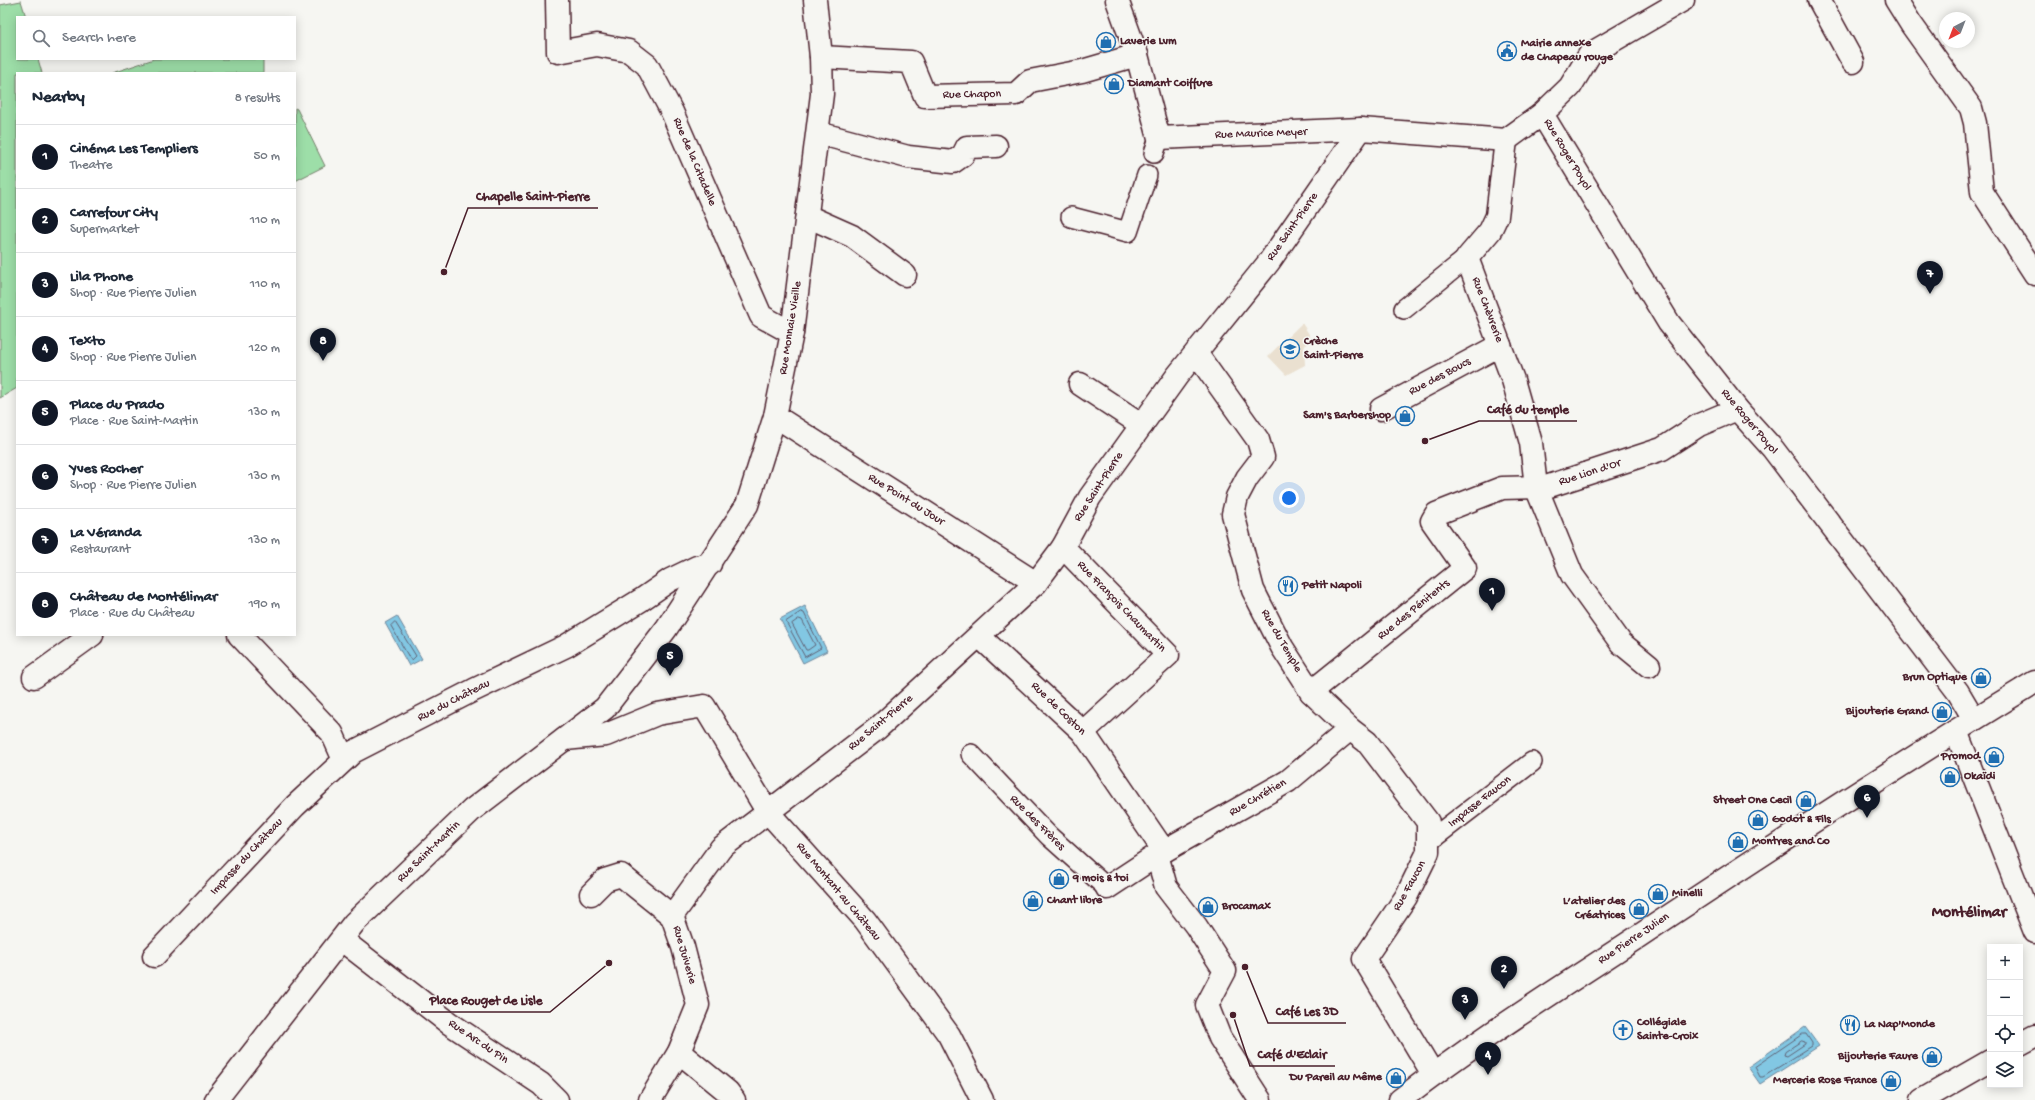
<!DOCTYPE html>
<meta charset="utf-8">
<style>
body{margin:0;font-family:"Gochi Hand",sans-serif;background:#f6f6f7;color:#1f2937}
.controls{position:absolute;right:12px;bottom:12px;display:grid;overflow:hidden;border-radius:0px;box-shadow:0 2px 10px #0003}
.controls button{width:36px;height:36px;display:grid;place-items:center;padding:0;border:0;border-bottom:1px solid #e0e1e3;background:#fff;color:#1f2937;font:20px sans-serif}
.compass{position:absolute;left:1939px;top:12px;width:36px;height:36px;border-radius:50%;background:#fff;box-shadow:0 2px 10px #0003;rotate:222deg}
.you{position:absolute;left:1289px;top:498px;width:14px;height:14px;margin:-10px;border:3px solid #fff;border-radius:50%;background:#1a73e8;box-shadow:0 0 0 6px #1a73e833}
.badge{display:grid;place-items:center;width:26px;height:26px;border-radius:50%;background:#111827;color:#fff;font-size:13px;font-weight:700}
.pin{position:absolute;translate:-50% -33px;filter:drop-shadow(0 1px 2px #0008)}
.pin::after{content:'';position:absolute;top:21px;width:14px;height:12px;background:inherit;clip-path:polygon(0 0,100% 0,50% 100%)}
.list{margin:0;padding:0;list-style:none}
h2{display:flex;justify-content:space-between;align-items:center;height:52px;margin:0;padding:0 16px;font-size:17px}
h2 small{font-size:13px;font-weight:400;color:#747a83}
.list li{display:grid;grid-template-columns:26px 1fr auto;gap:12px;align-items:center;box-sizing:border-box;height:64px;padding:0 16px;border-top:1px solid #e0e1e3}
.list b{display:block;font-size:15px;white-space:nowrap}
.list p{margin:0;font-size:13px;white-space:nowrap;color:#747a83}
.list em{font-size:13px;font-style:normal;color:#747a83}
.icon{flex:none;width:22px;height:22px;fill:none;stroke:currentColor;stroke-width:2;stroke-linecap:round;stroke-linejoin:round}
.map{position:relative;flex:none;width:2035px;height:1100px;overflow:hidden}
.search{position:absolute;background:#fff;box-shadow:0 2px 10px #0003;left:16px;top:16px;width:280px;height:44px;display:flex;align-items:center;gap:10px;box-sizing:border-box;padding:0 14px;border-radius:0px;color:#747a83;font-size:15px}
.panel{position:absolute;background:#fff;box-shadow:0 2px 10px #0003;left:16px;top:72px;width:280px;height:564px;border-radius:0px}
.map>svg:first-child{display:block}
.built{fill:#eae0d0}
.green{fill:#9ddea8;stroke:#747e6a}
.water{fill:#82c7e3;stroke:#6c8499}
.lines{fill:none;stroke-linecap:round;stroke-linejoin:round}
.shore{stroke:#606275;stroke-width:1}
.lane-casing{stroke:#4a1f2b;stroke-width:22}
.street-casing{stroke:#4a1f2b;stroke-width:25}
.secondary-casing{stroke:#4a1f2b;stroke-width:25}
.lane{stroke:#f6f6f2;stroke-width:19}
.street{stroke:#f6f6f2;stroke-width:22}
.secondary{stroke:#f6f6f2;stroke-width:22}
.labels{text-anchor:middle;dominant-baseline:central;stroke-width:3;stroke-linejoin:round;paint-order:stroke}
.poi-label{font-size:12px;font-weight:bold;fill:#4a1f2b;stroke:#f6f6f2;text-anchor:start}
.street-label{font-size:12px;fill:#4a1f2b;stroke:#f6f6f2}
.district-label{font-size:16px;font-weight:bold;fill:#4a1f2b;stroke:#f6f6f2}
.leader{fill:none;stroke:#4a1f2b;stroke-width:1.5}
.callout-dot{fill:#4a1f2b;stroke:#f6f6f2;stroke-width:1.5}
.callout-label{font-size:13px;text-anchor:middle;font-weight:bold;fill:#4a1f2b;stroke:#f6f6f2;stroke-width:3;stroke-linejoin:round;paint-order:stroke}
</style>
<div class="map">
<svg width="2035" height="1100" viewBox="0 0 2035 1100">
<rect width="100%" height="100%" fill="#f6f6f2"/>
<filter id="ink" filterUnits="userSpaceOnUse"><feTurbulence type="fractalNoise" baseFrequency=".025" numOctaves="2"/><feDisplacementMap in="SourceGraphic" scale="8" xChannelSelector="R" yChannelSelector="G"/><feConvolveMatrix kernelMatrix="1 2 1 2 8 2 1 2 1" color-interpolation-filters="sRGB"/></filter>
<g filter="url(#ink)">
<path class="built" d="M1302,323L1310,336L1304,348L1305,365L1286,375L1268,356Z"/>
<g class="green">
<path d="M21,1L26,17H17V59H38L42,73H17V388L0,398V5Z"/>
<path d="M154,59H263V73H112Z"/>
<path d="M295,108L297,109L325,166L295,181Z"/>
</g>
<g class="water">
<path d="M805,606L827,651L803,663L780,619Z"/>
<path d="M397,616L422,659L409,666L385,623Z"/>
<path d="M1805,1027L1819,1046L1760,1084L1748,1067Z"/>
</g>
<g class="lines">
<g class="shore">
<path d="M801,612L804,613L821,648L805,657L786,622Z"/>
<path d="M799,619L802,620L815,645L808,650H806L792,624Z"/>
<path d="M395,622L416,656L412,660L410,659L391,626Z"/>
<path d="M1803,1034H1806L1812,1043V1046L1763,1077H1760L1755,1067Z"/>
<path d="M1802,1041L1805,1042V1044L1787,1056L1784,1055L1785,1052Z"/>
</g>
<g class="lane-casing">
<g id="lane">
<path d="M1154,153L1159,138"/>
<path d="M1071,217L1128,232L1147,175"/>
<path d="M1404,309L1467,258"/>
<path d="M971,754L1049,836L1107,888"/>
<path d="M1428,842L1532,762"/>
</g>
</g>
<g class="street-casing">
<g id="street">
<path d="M557,0L558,52L597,45L629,51L647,65L672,112L761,316L792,333"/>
<path d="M1117,0L1137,55L1159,138L1361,129L1506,140"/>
<path d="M1819,0L1853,62"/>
<path d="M1896,0L1911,24L1971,108L1975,123L1982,192L2035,274"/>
<path d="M821,57L911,62L925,96L1016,94L1030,81L1082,71L1137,55"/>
<path d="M1542,114L1669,323L1737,409L1773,449L1958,692L1974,719"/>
<path d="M818,133L908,157L953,162L963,155L967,147L996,146"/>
<path d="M1506,140L1497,216L1490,231L1467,258L1513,380L1531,443L1536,487L1572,575L1621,643L1649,666"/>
<path d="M1506,140L1542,114L1570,87L1590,54L1683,0"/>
<path d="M807,216L852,236L905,275"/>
<path d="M1196,353L1258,440L1263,457L1247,478L1237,497L1233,514L1253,590L1282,647L1311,692L1350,729L1367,742L1428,822V852L1406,897L1364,959L1433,1074"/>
<path d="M1080,384L1142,425"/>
<path d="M1381,409L1500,345"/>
<path d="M775,416L1036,583"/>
<path d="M1063,547L1168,655L1083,732"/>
<path d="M239,635L332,733L344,760"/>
<path d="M980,637L1083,732L1164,851"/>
<path d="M34,677L92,635"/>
<path d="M1311,692L1465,568L1432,521L1436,514L1502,488L1546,487L1662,449L1699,425L1737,409"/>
<path d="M1956,731L2035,932"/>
<path d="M565,739L606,735L657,714L704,706L767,811L865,920L949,1035L982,1100"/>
<path d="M1157,855L1166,887L1196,926L1225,971L1207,1005L1220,1038L1260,1100"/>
<path d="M1107,888L1157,855L1288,781L1350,729"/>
<path d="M591,894L605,880L621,875L672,916"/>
<path d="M672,916L721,848L878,728L1036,583L1063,547L1090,497L1177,376L1269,262L1361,129"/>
<path d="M342,940L449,1023L541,1084L557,1100"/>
<path d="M154,956L295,806L353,752L474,690L566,646L641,600L670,580L697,567L710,564"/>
<path d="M2020,1044L2035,1036"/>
<path d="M679,1052L728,1092L734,1100"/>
<path d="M650,1100L679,1052L698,1005L683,947L672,916"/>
<path d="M1400,1100C1474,1042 1554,992 1633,940C1765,852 1899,765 2035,682"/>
<path d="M1922,1100L1990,1061"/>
</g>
</g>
<g class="secondary-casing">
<path id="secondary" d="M216,1100L354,923L472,810L605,708L666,629L747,505L775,416L792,333L822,94L821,57L815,0"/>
</g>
<use href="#lane" class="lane"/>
<use href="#street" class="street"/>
<use href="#secondary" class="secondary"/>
</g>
</g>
<defs>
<g id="shop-ring" transform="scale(1)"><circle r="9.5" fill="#f6f6f2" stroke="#1f6fb2" stroke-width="1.5"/><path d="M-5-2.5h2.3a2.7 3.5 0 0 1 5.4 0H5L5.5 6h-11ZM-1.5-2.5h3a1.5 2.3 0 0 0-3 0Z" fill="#1f6fb2"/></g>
<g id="civic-ring" transform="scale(1)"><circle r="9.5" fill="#f6f6f2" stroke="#1f6fb2" stroke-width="1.5"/><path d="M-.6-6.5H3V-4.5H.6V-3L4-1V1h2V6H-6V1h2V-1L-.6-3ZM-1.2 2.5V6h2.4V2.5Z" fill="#1f6fb2"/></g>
<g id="school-ring" transform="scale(1)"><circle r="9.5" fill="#f6f6f2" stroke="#1f6fb2" stroke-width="1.5"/><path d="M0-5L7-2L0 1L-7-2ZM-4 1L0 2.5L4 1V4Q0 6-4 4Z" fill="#1f6fb2"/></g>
<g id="restaurant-ring" transform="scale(1)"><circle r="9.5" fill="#f6f6f2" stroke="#1f6fb2" stroke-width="1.5"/><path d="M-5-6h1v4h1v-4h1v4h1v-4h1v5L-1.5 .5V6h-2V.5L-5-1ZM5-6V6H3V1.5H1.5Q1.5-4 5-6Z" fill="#1f6fb2"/></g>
<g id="church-ring" transform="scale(1)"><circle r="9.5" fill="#f6f6f2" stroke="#1f6fb2" stroke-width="1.5"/><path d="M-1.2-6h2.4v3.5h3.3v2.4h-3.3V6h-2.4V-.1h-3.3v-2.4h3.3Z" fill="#1f6fb2"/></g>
</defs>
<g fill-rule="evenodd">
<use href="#shop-ring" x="1106" y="42"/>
<use href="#civic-ring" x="1507" y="51"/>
<use href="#shop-ring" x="1114" y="84"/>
<use href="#school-ring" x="1290" y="349"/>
<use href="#shop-ring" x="1405" y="416"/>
<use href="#restaurant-ring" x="1288" y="586"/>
<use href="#shop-ring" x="1981" y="678"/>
<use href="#shop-ring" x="1942" y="712"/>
<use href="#shop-ring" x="1994" y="757"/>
<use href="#shop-ring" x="1950" y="777"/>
<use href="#shop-ring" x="1806" y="801"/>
<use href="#shop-ring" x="1758" y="820"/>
<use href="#shop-ring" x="1738" y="842"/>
<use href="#shop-ring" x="1059" y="879"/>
<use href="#shop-ring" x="1658" y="894"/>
<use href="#shop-ring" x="1033" y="901"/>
<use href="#shop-ring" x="1208" y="907"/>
<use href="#shop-ring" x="1639" y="909"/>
<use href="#restaurant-ring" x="1850" y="1025"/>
<use href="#church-ring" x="1623" y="1030"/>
<use href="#shop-ring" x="1932" y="1057"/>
<use href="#shop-ring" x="1396" y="1078"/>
<use href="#shop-ring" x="1891" y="1081"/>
</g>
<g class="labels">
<g class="poi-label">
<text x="1120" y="42">Laverie Lvm</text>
<text x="1521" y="44">Mairie annexe<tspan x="1521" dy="14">de Chapeau rouge</tspan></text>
<text x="1128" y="84">Diamant Coiffure</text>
<text x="1304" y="342">Crèche<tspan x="1304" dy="14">Saint-Pierre</tspan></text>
<text x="1391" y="416" text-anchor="end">Sam's Barbershop</text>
<text x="1302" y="586">Petit Napoli</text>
<text x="1967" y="678" text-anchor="end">Brun Optique</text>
<text x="1928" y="712" text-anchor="end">Bijouterie Grand</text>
<text x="1980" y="757" text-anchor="end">Promod</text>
<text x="1964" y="777">Okaïdi</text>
<text x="1792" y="801" text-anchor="end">Street One Cecil</text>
<text x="1772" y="820">Godot &amp; Fils</text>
<text x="1752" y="842">Montres and Co</text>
<text x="1073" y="879">9 mois &amp; toi</text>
<text x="1672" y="894">Minelli</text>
<text x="1047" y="901">Chant libre</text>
<text x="1625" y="902" text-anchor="end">L’atelier des<tspan x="1625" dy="14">Créatrices</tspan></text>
<text x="1222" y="907">Brocamax</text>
<text x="1637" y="1023">Collégiale<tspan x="1637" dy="14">Sainte-Croix</tspan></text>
<text x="1864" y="1025">La Nap'Monde</text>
<text x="1918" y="1057" text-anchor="end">Bijouterie Faure</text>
<text x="1382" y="1078" text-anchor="end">Du Pareil au Même</text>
<text x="1877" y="1081" text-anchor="end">Mercerie Rose France</text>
</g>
<g class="street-label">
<text transform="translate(972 95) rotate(-1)">Rue Chapon</text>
<text transform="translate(1261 134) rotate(-2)">Rue Maurice Meyer</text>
<text transform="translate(1567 155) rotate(59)">Rue Roger Poyol</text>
<text transform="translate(694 162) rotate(67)">Rue de la Citadelle</text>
<text transform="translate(1293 227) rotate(-55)">Rue Saint-Pierre</text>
<text transform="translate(1487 310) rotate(69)">Rue Chèvrerie</text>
<text transform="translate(791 328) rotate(-81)">Rue Monnaie Vieille</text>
<text transform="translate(1440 377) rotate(-28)">Rue des Boucs</text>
<text transform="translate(1749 422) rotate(50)">Rue Roger Poyol</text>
<text transform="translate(1590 473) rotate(-18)">Rue Lion d'Or</text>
<text transform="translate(1099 487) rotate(-57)">Rue Saint-Pierre</text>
<text transform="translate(906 500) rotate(32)">Rue Point du Jour</text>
<text transform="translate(1121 607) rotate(46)">Rue François Chaumartin</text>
<text transform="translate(1414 610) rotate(-39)">Rue des Pénitents</text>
<text transform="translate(1281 641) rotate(60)">Rue du Temple</text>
<text transform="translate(454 701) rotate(-27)">Rue du Château</text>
<text transform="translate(1058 709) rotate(44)">Rue de Coston</text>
<text transform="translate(881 723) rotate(-40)">Rue Saint-Pierre</text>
<text transform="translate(1258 798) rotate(-30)">Rue Chrétien</text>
<text transform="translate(1480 802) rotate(-38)">Impasse Faucon</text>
<text transform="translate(1037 823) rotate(45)">Rue des Frères</text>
<text transform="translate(429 852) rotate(-44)">Rue Saint-Martin</text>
<text transform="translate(247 857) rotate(-47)">Impasse du Château</text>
<text transform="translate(1410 886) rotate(-61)">Rue Faucon</text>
<text transform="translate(838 892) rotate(50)">Rue Montant au Château</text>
<text transform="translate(1634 939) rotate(-34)">Rue Pierre Julien</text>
<text transform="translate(684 955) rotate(74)">Rue Juiverie</text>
<text transform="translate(478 1042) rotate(34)">Rue Arc du Pin</text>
</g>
<g class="district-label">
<text x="1969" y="913">Montélimar</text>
</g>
</g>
<path class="leader" d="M444 272L468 208H598M1425 441L1479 421H1577M609 963L550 1012H421M1245 967L1268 1023H1346M1233 1015L1250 1066H1335"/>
<g class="callout-dot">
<circle cx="444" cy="272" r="4"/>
<circle cx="1425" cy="441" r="4"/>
<circle cx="609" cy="963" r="4"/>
<circle cx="1245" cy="967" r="4"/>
<circle cx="1233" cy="1015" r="4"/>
</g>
<g class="callout-label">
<text x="533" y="200">Chapelle Saint-Pierre</text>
<text x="1528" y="413">Café du temple</text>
<text x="486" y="1004">Place Rouget de Lisle</text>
<text x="1307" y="1015">Café Les 3D</text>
<text x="1292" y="1058">Café d'Eclair</text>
</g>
</svg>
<div class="controls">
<button>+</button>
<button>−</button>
<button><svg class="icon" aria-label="locate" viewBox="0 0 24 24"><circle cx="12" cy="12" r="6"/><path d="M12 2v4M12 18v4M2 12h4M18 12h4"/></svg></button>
<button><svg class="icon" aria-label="layers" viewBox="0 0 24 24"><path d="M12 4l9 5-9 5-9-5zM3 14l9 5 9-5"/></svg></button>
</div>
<svg class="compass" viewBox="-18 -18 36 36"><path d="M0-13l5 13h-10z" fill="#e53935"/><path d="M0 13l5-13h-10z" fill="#747a83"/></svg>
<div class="you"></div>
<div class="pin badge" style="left:1492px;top:611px">1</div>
<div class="pin badge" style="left:1504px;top:989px">2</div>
<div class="pin badge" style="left:1465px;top:1020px">3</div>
<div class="pin badge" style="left:1488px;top:1075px">4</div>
<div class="pin badge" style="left:670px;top:676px">5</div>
<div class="pin badge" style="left:1867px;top:818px">6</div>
<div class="pin badge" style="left:1930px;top:294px">7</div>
<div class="pin badge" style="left:323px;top:361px">8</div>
<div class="search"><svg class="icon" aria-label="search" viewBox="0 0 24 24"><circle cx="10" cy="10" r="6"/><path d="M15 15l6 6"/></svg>Search here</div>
<section class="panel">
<h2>Nearby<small>8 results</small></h2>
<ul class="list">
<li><span class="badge">1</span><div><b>Cinéma Les Templiers</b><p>Theatre</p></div><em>50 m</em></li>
<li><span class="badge">2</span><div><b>Carrefour City</b><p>Supermarket</p></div><em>110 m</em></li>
<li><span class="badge">3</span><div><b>Lila Phone</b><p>Shop · Rue Pierre Julien</p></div><em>110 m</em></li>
<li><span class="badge">4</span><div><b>Texto</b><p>Shop · Rue Pierre Julien</p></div><em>120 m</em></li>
<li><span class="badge">5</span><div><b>Place du Prado</b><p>Place · Rue Saint-Martin</p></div><em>130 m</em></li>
<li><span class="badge">6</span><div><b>Yves Rocher</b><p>Shop · Rue Pierre Julien</p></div><em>130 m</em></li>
<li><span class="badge">7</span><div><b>La Véranda</b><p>Restaurant</p></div><em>130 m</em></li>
<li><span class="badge">8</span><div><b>Château de Montélimar</b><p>Place · Rue du Château</p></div><em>190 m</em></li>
</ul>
</section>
</div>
